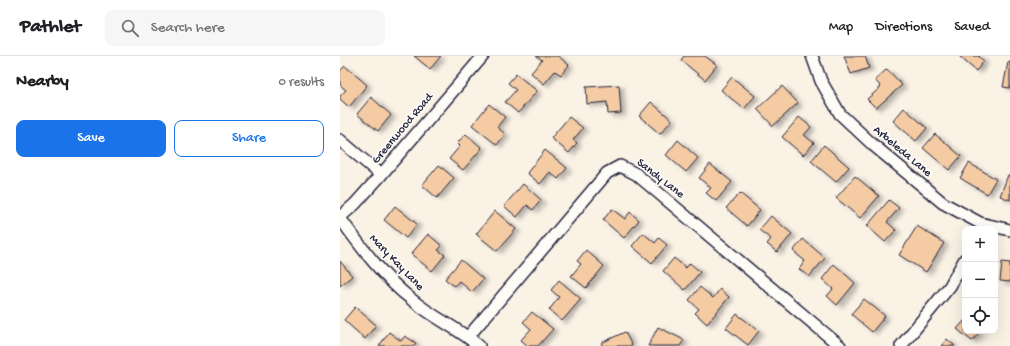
<!DOCTYPE html>
<meta charset="utf-8">
<style>
body{margin:0;font-family:"Gochi Hand",sans-serif;background:#f6f6f6;color:#202124}
.controls{position:absolute;right:12px;bottom:12px;display:grid;overflow:hidden;border-radius:8px;box-shadow:0 4px 16px #0002}
.controls button{width:36px;height:36px;display:grid;place-items:center;padding:0;border:0;border-bottom:1px solid #e0e0e0;background:#fff;color:#202124;font:20px sans-serif}
.list{margin:0;padding:0;list-style:none}
h2{display:flex;justify-content:space-between;align-items:center;height:52px;margin:0;padding:0 16px;font-size:17px}
h2 small{font-size:13px;font-weight:400;color:#757577}
.actions{display:flex;gap:8px;padding:12px 16px}
.actions a{flex:1;padding:9px 0;border:1px solid #1a73e8;border-radius:8px;text-align:center;font-size:14px;color:#1a73e8}
.actions .main{background:#1a73e8;color:#fff}
.icon{flex:none;width:22px;height:22px;fill:none;stroke:currentColor;stroke-width:2;stroke-linecap:round;stroke-linejoin:round}
.map{position:relative;flex:none;width:670px;height:290px;overflow:hidden}
header{display:flex;align-items:center;gap:24px;box-sizing:border-box;height:56px;padding:0 20px;background:#fff;border-bottom:1px solid #e0e0e0}
header strong{font-size:19px}
nav{display:flex;gap:22px;margin-inline-start:auto;font-size:14px}
.search{width:280px;height:36px;background:#f6f6f6;display:flex;align-items:center;gap:10px;box-sizing:border-box;padding:0 14px;border-radius:8px;color:#757577;font-size:15px}
main{display:flex}
aside{flex:1;background:#fff}
.map>svg:first-child{display:block}
.building{fill:#f4cba3;stroke:#22223b;filter:url(#shadow)}
.lines{fill:none;stroke-linecap:round;stroke-linejoin:round}
.minor-casing{stroke:#22223b;stroke-width:14}
.minor{stroke:#fdfcf7;stroke-width:11}
.labels{text-anchor:middle;dominant-baseline:central;stroke-width:3.5;stroke-linejoin:round;paint-order:stroke}
.street-label{font-size:12px;fill:#22223b;stroke:#fdfcf7}
</style>
<header>
<strong>Pathlet</strong>
<div class="search"><svg class="icon" aria-label="search" viewBox="0 0 24 24"><circle cx="10" cy="10" r="6"/><path d="M15 15l6 6"/></svg>Search here</div>
<nav><a>Map</a><a>Directions</a><a>Saved</a></nav>
</header>
<main>
<aside>
<h2>Nearby<small>0 results</small></h2>
<ul class="list">
</ul>
<div class="actions"><a class="main">Save</a><a>Share</a></div>
</aside>
<div class="map">
<svg width="670" height="290" viewBox="0 0 670 290">
<defs>
<filter id="shadow"><feDropShadow dx="4.5" dy="2.5" stdDeviation="2" flood-color="#0004"/></filter>
</defs>
<rect width="100%" height="100%" fill="#fbf2e6"/>
<filter id="ink" filterUnits="userSpaceOnUse"><feTurbulence type="fractalNoise" baseFrequency=".025" numOctaves="2"/><feDisplacementMap in="SourceGraphic" scale="8" xChannelSelector="R" yChannelSelector="G"/><feConvolveMatrix kernelMatrix="1 2 1 2 8 2 1 2 1" color-interpolation-filters="sRGB"/></filter>
<g filter="url(#ink)">
<g class="building">
<path d="M74,0H101L90,13Z"/>
<path d="M196,0H218L229,9L221,19L215,15L204,28L191,17L202,4Z"/>
<path d="M344,0H365L377,9L365,24L341,4Z"/>
<path d="M504,0H525L529,12L511,18Z"/>
<path d="M619,0H640L639,1L644,5L636,15Z"/>
<path d="M668,6H670V32L663,31Z"/>
<path d="M5,10L27,29L9,51L0,43V40L6,34L0,29V15Z"/>
<path d="M547,13L562,29L536,52L527,43L541,31L535,24Z"/>
<path d="M176,18L197,35L178,57L165,46L176,34L168,27Z"/>
<path d="M392,21L415,40L404,53L381,34Z"/>
<path d="M279,29L281,57L268,58L267,46L247,48L246,31Z"/>
<path d="M442,30L458,47L433,70L417,53Z"/>
<path d="M31,41L51,59L38,75L17,58Z"/>
<path d="M311,46L332,64L320,78L299,60Z"/>
<path d="M149,48L165,61L157,71L165,78L157,89L132,69Z"/>
<path d="M564,52L587,72L576,85L553,65Z"/>
<path d="M229,61L243,72L233,84L237,87L229,97L211,82Z"/>
<path d="M459,61L471,71L464,79L474,87L463,99L442,81Z"/>
<path d="M126,78L142,92L123,114L109,103L120,90L117,87Z"/>
<path d="M595,78L621,100L609,114L583,92Z"/>
<path d="M338,84L358,102L346,116L326,99Z"/>
<path d="M484,89L509,111L496,126L471,105Z"/>
<path d="M205,94L227,112L218,123L210,116L200,128L187,117Z"/>
<path d="M629,107L656,123L647,138L620,122Z"/>
<path d="M370,108L392,126L376,145L366,137L371,132L359,122Z"/>
<path d="M99,109L114,122L97,142L82,129Z"/>
<path d="M668,119L670,120V144L660,140Z"/>
<path d="M515,120L539,140L520,162L496,142Z"/>
<path d="M183,128L201,144L193,154L187,149L177,161L164,150Z"/>
<path d="M400,137L420,154L407,170L386,152Z"/>
<path d="M549,144L559,152L547,166L556,174L545,186L527,170Z"/>
<path d="M55,150L77,168L66,182L44,164Z"/>
<path d="M272,153L285,163L290,156L299,164L284,182L263,164Z"/>
<path d="M155,155L176,173L157,195L136,178Z"/>
<path d="M431,160L452,178L437,196L427,188L431,183L419,174Z"/>
<path d="M577,170L604,187L586,216L559,199Z"/>
<path d="M303,177L315,187L319,182L327,189L312,207L292,190Z"/>
<path d="M88,178L102,190L98,194L105,199L92,215L71,198Z"/>
<path d="M463,183L485,202L469,221L459,213L465,205L453,195Z"/>
<path d="M246,194L264,210L246,232L231,220L241,208L237,205Z"/>
<path d="M334,202L346,212L350,207L360,216L345,234L323,215Z"/>
<path d="M121,204L143,223L132,236L119,225L114,230L105,223Z"/>
<path d="M0,205L12,220L0,230Z"/>
<path d="M662,206L670,207V226L660,225Z"/>
<path d="M494,208L515,227L497,249L487,240L493,233L482,223Z"/>
<path d="M219,224L241,243L222,265L209,254L219,241L211,234Z"/>
<path d="M360,231L373,242L380,233L389,241L367,268L355,257L359,253L349,244Z"/>
<path d="M524,243L545,260L532,276L511,258Z"/>
<path d="M15,251L36,269L25,283L4,264Z"/>
<path d="M192,256L213,273L198,290H188L181,284L191,273L183,266Z"/>
<path d="M397,258L419,275L408,289L386,272Z"/>
<path d="M625,264V275H641L632,285L617,273Z"/>
<path d="M318,271L344,284L340,290H308Z"/>
<path d="M49,276L61,285L65,280L76,287L74,290H39Z"/>
<path d="M285,276L292,290H263L261,287Z"/>
<path d="M607,283L615,290H601Z"/>
</g>
<g class="lines">
<g class="minor-casing">
<g id="minor">
<path d="M472,0L481,25L500,58L532,88L603,147L640,167L670,174"/>
<path d="M0,84L41,119"/>
<path d="M0,161L15,148L41,119L143,0"/>
<path d="M0,162C20,190 44,222 71,243C92,261 118,272 139,290"/>
<path d="M128,281L267,117L280,110L296,118L500,290"/>
<path d="M561,290L610,230L625,203"/>
</g>
</g>
<use href="#minor" class="minor"/>
</g>
</g>
<g class="labels">
<g class="street-label">
<text transform="translate(63 73) rotate(-50)">Greenwood Road</text>
<text transform="translate(562 96) rotate(40)">Arbeleda Lane</text>
<text transform="translate(320 123) rotate(38)">Sandy Lane</text>
<text transform="translate(56 207) rotate(46)">Mary Kay Lane</text>
</g>
</g>
</svg>
<div class="controls">
<button>+</button>
<button>−</button>
<button><svg class="icon" aria-label="locate" viewBox="0 0 24 24"><circle cx="12" cy="12" r="6"/><path d="M12 2v4M12 18v4M2 12h4M18 12h4"/></svg></button>
</div>
</div>
</main>
